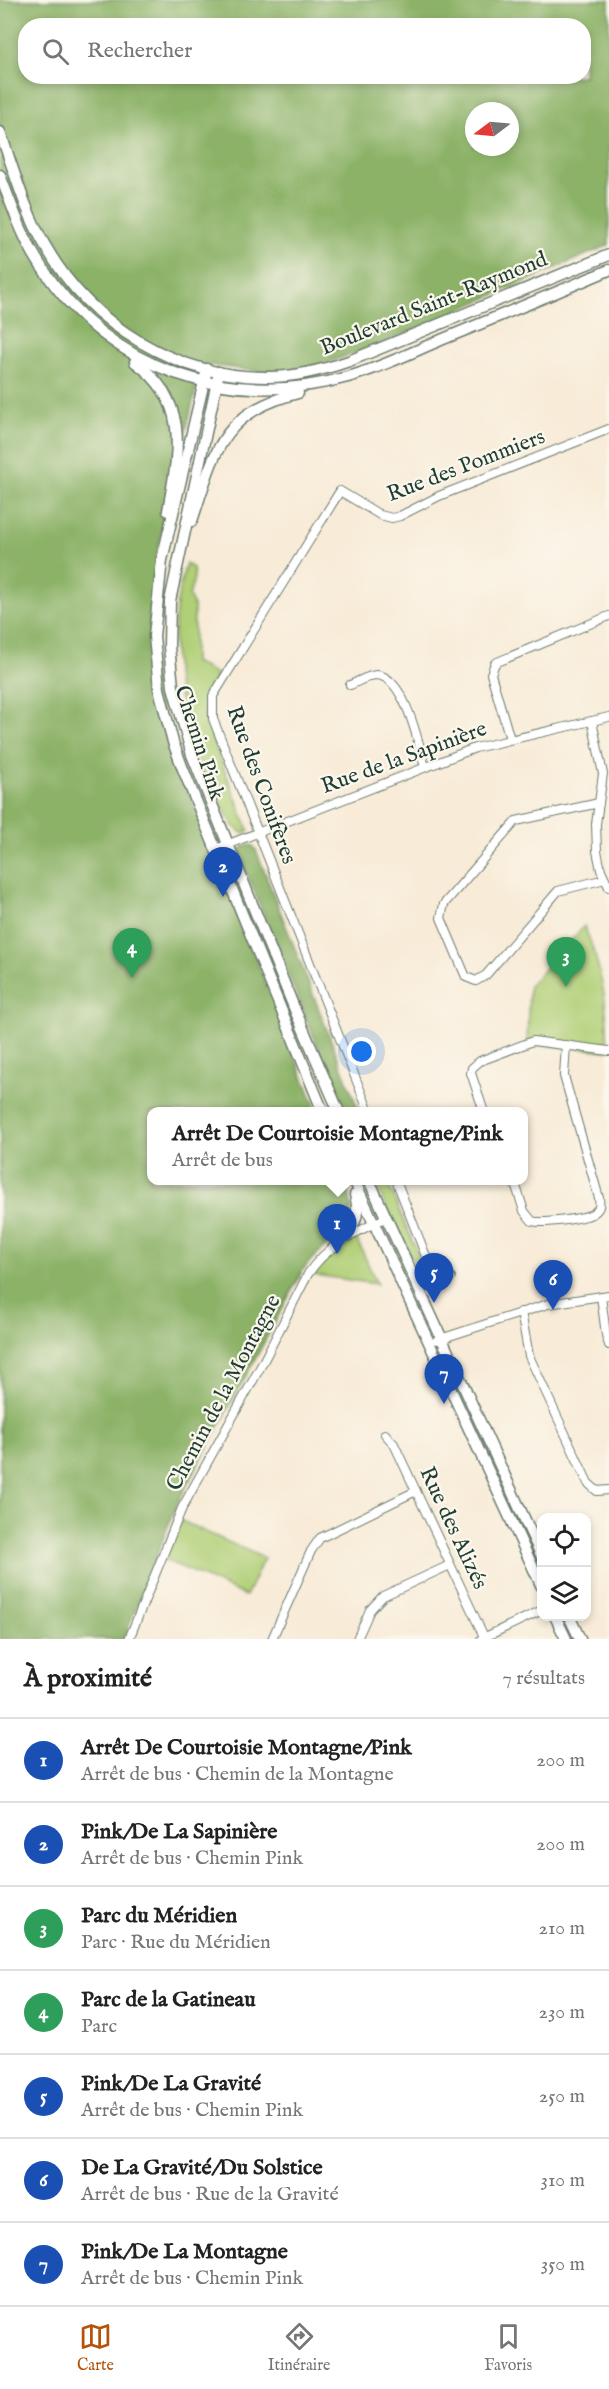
<!DOCTYPE html>
<html lang="fr">
<meta charset="utf-8">
<style>
body{margin:0;font-family:"IM FELL English",serif;background:#f6f6f6;color:#222}
.controls{position:absolute;right:18px;bottom:18px;display:grid;overflow:hidden;border-radius:12px;box-shadow:0 3px 9px #0003}
.controls button{width:54px;height:54px;display:grid;place-items:center;padding:0;border:0;border-bottom:2px solid #e0e0e0;background:#fff;color:#222;font:30px sans-serif}
.compass{position:absolute;left:465px;top:102px;width:54px;height:54px;border-radius:50%;background:#fff;box-shadow:0 3px 9px #0003;rotate:254deg}
.you{position:absolute;left:362px;top:1052px;width:21px;height:21px;margin:-15px;border:4px solid #fff;border-radius:50%;background:#1a73e8;box-shadow:0 0 0 9px #1a73e833}
.badge{display:grid;place-items:center;width:39px;height:39px;border-radius:50%;background:#b45309;color:#fff;font-size:20px;font-weight:700}
.pin{position:absolute;translate:-50% -50px;filter:drop-shadow(0 2px 3px #0008)}
.pin::after{content:'';position:absolute;top:32px;width:21px;height:18px;background:inherit;clip-path:polygon(0 0,100% 0,50% 100%)}
.popup{position:absolute;left:147px;top:1107px;width:381px;height:78px;box-sizing:border-box;display:grid;place-content:center;border-radius:12px;background:#fff;filter:drop-shadow(0 2px 4px #0005);font-size:20px;white-space:nowrap;color:#767676}
.popup b{font-size:22px;color:#222}
.popup::after{content:'';position:absolute;left:50%;top:100%;margin-left:-12px;border:12px solid transparent;border-top-color:#fff}
.list{margin:0;padding:0;list-style:none}
h2{display:flex;justify-content:space-between;align-items:center;height:78px;margin:0;padding:0 24px;font-size:26px}
h2 small{font-size:20px;font-weight:400;color:#767676}
.list li{display:grid;grid-template-columns:39px 1fr auto;gap:18px;align-items:center;box-sizing:border-box;height:84px;padding:0 24px;border-top:2px solid #e0e0e0}
.list b{display:block;font-size:22px;white-space:nowrap}
.list p{margin:0;font-size:20px;white-space:nowrap;color:#767676}
.list em{font-size:20px;font-style:normal;color:#767676}
.icon{flex:none;width:33px;height:33px;fill:none;stroke:currentColor;stroke-width:2;stroke-linecap:round;stroke-linejoin:round}
.map{position:relative;flex:none;width:609px;height:1639px;overflow:hidden}
.search{position:absolute;background:#fff;box-shadow:0 3px 9px #0003;left:18px;right:18px;top:18px;height:66px;display:flex;align-items:center;gap:15px;box-sizing:border-box;padding:0 21px;border-radius:24px;color:#767676;font-size:22px}
.sheet{height:666px;background:#fff}
nav{display:flex;justify-content:space-around;align-items:center;box-sizing:border-box;height:84px;border-top:2px solid #e0e0e0;background:#fff;font-size:16px;color:#767676}
nav a{display:grid;justify-items:center;gap:3px}
nav .on{color:#b45309}
.map>svg:first-child{display:block}
.green{fill:#b0cf76;stroke:#688655;stroke-width:1.5}
.forest{fill:#8cb267;stroke:#56784e;stroke-width:1.5;fill-rule:evenodd}
.lines{fill:none;stroke-linecap:round;stroke-linejoin:round}
.minor-casing{stroke:#6b7a6d;stroke-width:10}
.major-casing{stroke:#6b7a6d;stroke-width:13}
.minor{stroke:#fff;stroke-width:8}
.major{stroke:#fff;stroke-width:10}
.labels{text-anchor:middle;dominant-baseline:central;stroke-width:4.5;stroke-linejoin:round;paint-order:stroke}
.street-label{font-size:22px;fill:#1f3d34;stroke:#fbf7ec}
</style>
<div class="map">
<svg width="609" height="1639" viewBox="0 0 609 1639">
<rect width="100%" height="100%" fill="#fbf7ec"/>
<filter id="ink" filterUnits="userSpaceOnUse"><feTurbulence type="fractalNoise" baseFrequency=".0167" numOctaves="2"/><feDisplacementMap in="SourceGraphic" scale="12" xChannelSelector="R" yChannelSelector="G"/><feConvolveMatrix kernelMatrix="1 2 1 2 8 2 1 2 1" color-interpolation-filters="sRGB"/></filter>
<filter id="wash" filterUnits="userSpaceOnUse"><feTurbulence type="fractalNoise" baseFrequency=".008" numOctaves="4" result="noise"/><feDisplacementMap in="SourceGraphic" scale="24" xChannelSelector="R" yChannelSelector="G"/><feGaussianBlur stdDeviation="1.35" result="paint"/><feColorMatrix in="noise" values="0 0 0 0 0 0 0 0 0 0 0 0 0 0 0 0 0 1.4 0 .05"/><feComposite in="paint" operator="in"/></filter>
<g filter="url(#wash)">
<rect width="100%" height="100%" fill="#f8ebd7"/>
<g class="green">
<path d="M186,563L193,568L194,578L189,596L194,607V662L218,675C206,690 203,704 206,723L249,831L243,833C233,830 228,814 221,805C211,790 204,773 197,756C172,692 166,628 186,563Z"/>
<path d="M584,926C601,963 609,1010 607,1051L527,1043L529,986Z"/>
<path d="M374,1181H387L430,1283L427,1285L404,1245Z"/>
<path d="M354,1233L377,1284L308,1274Z"/>
<path d="M177,1519L264,1558L246,1596L161,1558Z"/>
</g>
<g class="forest">
<path d="M0,0H609V245L376,346L329,362L294,370L261,372L202,364L157,553L150,624L154,680L180,771L317,1111L151,1112V1180L345,1181C366,1236 330,1232 303,1270L176,1506L124,1639H0ZM26,26H584V76H26ZM474,111H510V147H474Z"/>
<path d="M249,845L253,846L256,850L359,1111H344L240,857V851L244,846Z"/>
</g>
</g>
<g filter="url(#ink)">
<g class="lines">
<g class="minor-casing">
<g id="minor">
<path d="M350,685C358,682 368,675 377,675C405,677 419,745 425,767"/>
<path d="M592,721L603,774L596,824L597,851L601,870L609,887"/>
<path d="M510,739L491,674L495,663L609,616"/>
<path d="M599,803L516,821L444,904L441,918L466,977L476,981L486,975L558,891L605,879"/>
<path d="M216,849L475,748L609,717"/>
<path d="M369,1112L213,719V696L340,491L380,515L392,518L400,516L439,496L609,429"/>
<path d="M484,1112L471,1073L472,1068L480,1061L533,1041L609,1051"/>
<path d="M396,1180L433,1274L439,1280L451,1277"/>
<path d="M514,1180L524,1211L532,1221C542,1224 587,1219 595,1212C600,1208 600,1204 599,1198L564,1076L566,1045"/>
<path d="M601,1296L606,1335L609,1345"/>
<path d="M521,1312L529,1356L588,1483L597,1491L609,1490"/>
<path d="M437,1340L548,1304L609,1295"/>
<path d="M385,1434L394,1444L485,1639"/>
<path d="M129,1639L182,1508L261,1366L308,1274C326,1246 356,1232 385,1218"/>
<path d="M272,1639L311,1551L320,1538L416,1491"/>
<path d="M357,1639L370,1610L383,1596L450,1565"/>
<path d="M481,1639L542,1610"/>
</g>
</g>
<g class="major-casing">
<g id="major">
<path d="M0,132C14,170 25,212 46,247C91,326 178,378 269,377C297,377 323,370 349,361L609,255"/>
<path d="M0,175C12,206 23,239 41,266C110,371 229,410 348,377C380,368 410,353 441,340C497,317 553,294 609,270"/>
<path d="M135,362C191,402 178,453 168,511"/>
<path d="M207,369L162,560L154,636L159,689L173,742L183,769L323,1112"/>
<path d="M219,372L170,601L169,646L173,687L192,755L295,1010L339,1112"/>
<path d="M192,521C215,452 220,413 298,393"/>
<path d="M354,1180L542,1587"/>
<path d="M369,1180L542,1557"/>
<path d="M335,1246C352,1228 362,1220 355,1195"/>
<path d="M555,1616L566,1639"/>
<path d="M569,1616L580,1639"/>
</g>
</g>
<use href="#minor" class="minor"/>
<use href="#major" class="major"/>
</g>
</g>
<g class="labels">
<g class="street-label">
<text transform="translate(434 304) rotate(-22)">Boulevard Saint-Raymond</text>
<text transform="translate(466 466) rotate(-21)">Rue des Pommiers</text>
<text transform="translate(199 743) rotate(72)">Chemin Pink</text>
<text transform="translate(404 758) rotate(-20)">Rue de la Sapinière</text>
<text transform="translate(261 785) rotate(70)">Rue des Conifères</text>
<text transform="translate(224 1393) rotate(-62)">Chemin de la Montagne</text>
<text transform="translate(453 1528) rotate(65)">Rue des Alizés</text>
</g>
</g>
</svg>
<div class="controls">
<button><svg class="icon" aria-label="locate" viewBox="0 0 24 24"><circle cx="12" cy="12" r="6"/><path d="M12 2v4M12 18v4M2 12h4M18 12h4"/></svg></button>
<button><svg class="icon" aria-label="layers" viewBox="0 0 24 24"><path d="M12 4l9 5-9 5-9-5zM3 14l9 5 9-5"/></svg></button>
</div>
<svg class="compass" viewBox="-18 -18 36 36"><path d="M0-13l5 13h-10z" fill="#e53935"/><path d="M0 13l5-13h-10z" fill="#767676"/></svg>
<div class="you"></div>
<div class="pin badge" style="left:337px;top:1254px;background:#1a4fb4">1</div>
<div class="popup"><b>Arrêt De Courtoisie Montagne/Pink</b>Arrêt de bus</div>
<div class="pin badge" style="left:223px;top:897px;background:#1a4fb4">2</div>
<div class="pin badge" style="left:566px;top:987px;background:#2e9e5b">3</div>
<div class="pin badge" style="left:132px;top:978px;background:#2e9e5b">4</div>
<div class="pin badge" style="left:434px;top:1303px;background:#1a4fb4">5</div>
<div class="pin badge" style="left:553px;top:1310px;background:#1a4fb4">6</div>
<div class="pin badge" style="left:444px;top:1404px;background:#1a4fb4">7</div>
<div class="search"><svg class="icon" aria-label="search" viewBox="0 0 24 24"><circle cx="10" cy="10" r="6"/><path d="M15 15l6 6"/></svg>Rechercher</div>
</div>
<section class="sheet">
<h2>À proximité<small>7 résultats</small></h2>
<ul class="list">
<li><span class="badge" style="background:#1a4fb4">1</span><div><b>Arrêt De Courtoisie Montagne/Pink</b><p>Arrêt de bus · Chemin de la Montagne</p></div><em>200 m</em></li>
<li><span class="badge" style="background:#1a4fb4">2</span><div><b>Pink/De La Sapinière</b><p>Arrêt de bus · Chemin Pink</p></div><em>200 m</em></li>
<li><span class="badge" style="background:#2e9e5b">3</span><div><b>Parc du Méridien</b><p>Parc · Rue du Méridien</p></div><em>210 m</em></li>
<li><span class="badge" style="background:#2e9e5b">4</span><div><b>Parc de la Gatineau</b><p>Parc</p></div><em>230 m</em></li>
<li><span class="badge" style="background:#1a4fb4">5</span><div><b>Pink/De La Gravité</b><p>Arrêt de bus · Chemin Pink</p></div><em>250 m</em></li>
<li><span class="badge" style="background:#1a4fb4">6</span><div><b>De La Gravité/Du Solstice</b><p>Arrêt de bus · Rue de la Gravité</p></div><em>310 m</em></li>
<li><span class="badge" style="background:#1a4fb4">7</span><div><b>Pink/De La Montagne</b><p>Arrêt de bus · Chemin Pink</p></div><em>350 m</em></li>
</ul>
</section>
<nav>
<a class="on"><svg class="icon" aria-label="map" viewBox="0 0 24 24"><path d="M3 6l6-2 6 2 6-2v14l-6 2-6-2-6 2zM9 4v14M15 6v14"/></svg>Carte</a>
<a><svg class="icon" aria-label="directions" viewBox="0 0 24 24"><path d="M12 3l9 9-9 9-9-9zM9 14v-3h6M13 9l2 2-2 2"/></svg>Itinéraire</a>
<a><svg class="icon" aria-label="saved" viewBox="0 0 24 24"><path d="M7 4h10v16l-5-4-5 4z"/></svg>Favoris</a>
</nav>
